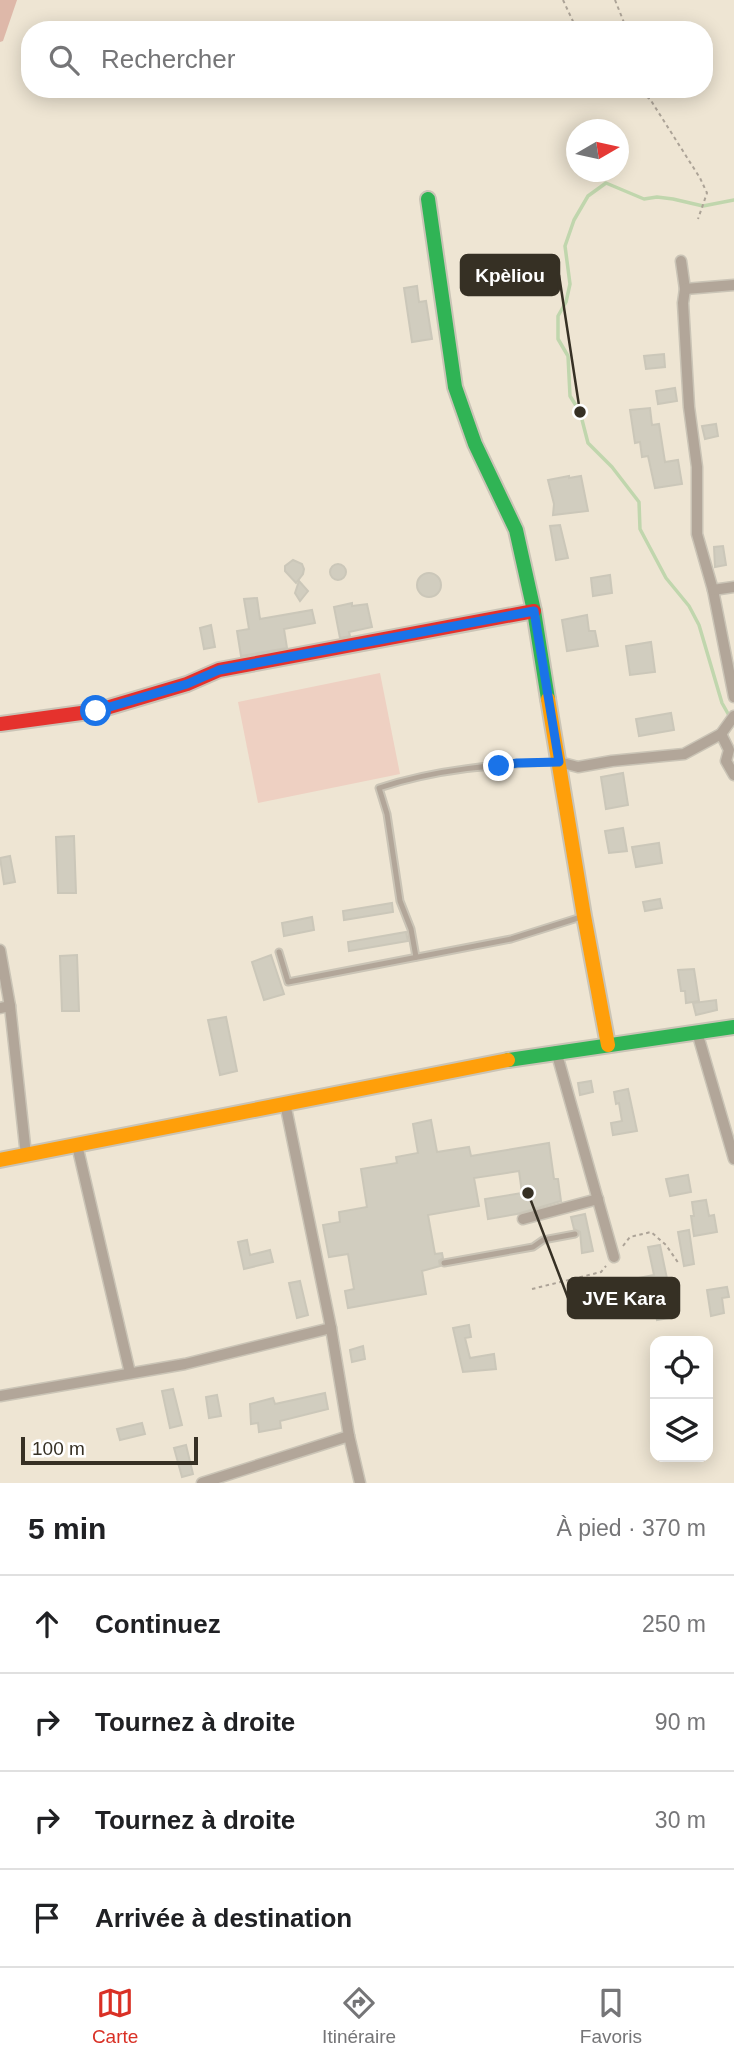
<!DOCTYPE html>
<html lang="fr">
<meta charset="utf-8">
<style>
body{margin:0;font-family:Arial,sans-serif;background:#f6f6f6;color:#202124}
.controls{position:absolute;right:21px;bottom:21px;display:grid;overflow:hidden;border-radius:14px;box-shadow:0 4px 18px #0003}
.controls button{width:63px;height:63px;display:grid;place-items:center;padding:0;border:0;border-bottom:2px solid #e0e0e0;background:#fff;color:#202124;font:35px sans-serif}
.compass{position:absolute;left:566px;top:119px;width:63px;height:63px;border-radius:50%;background:#fff;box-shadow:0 4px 18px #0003;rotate:81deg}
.scale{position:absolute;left:21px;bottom:18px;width:177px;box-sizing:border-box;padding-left:7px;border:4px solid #363024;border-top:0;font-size:19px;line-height:24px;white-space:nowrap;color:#363024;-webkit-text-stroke:5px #fff;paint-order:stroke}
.stop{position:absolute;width:21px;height:21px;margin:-16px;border:5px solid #1a73e8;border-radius:50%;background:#fff}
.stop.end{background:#1a73e8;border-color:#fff;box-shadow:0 2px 7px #0008}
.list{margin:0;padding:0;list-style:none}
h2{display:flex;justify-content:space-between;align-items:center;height:91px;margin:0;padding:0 28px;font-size:30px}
h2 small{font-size:23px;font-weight:400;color:#757577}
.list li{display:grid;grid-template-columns:46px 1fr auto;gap:21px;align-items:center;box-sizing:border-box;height:98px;padding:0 28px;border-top:2px solid #e0e0e0}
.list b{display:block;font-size:26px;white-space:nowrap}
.list em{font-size:23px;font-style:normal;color:#757577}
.icon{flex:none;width:38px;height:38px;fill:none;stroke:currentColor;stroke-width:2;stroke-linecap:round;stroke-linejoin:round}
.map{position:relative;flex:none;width:734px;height:1483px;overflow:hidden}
.search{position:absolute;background:#fff;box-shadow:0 4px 18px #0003;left:21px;right:21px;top:21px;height:77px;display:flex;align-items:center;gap:18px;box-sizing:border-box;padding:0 24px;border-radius:28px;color:#757577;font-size:26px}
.sheet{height:483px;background:#fff}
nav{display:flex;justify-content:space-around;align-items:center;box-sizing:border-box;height:98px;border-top:2px solid #e0e0e0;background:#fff;font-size:19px;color:#757577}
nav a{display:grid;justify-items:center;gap:4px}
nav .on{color:#d93025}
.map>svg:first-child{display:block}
.green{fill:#eed0c2}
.forest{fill:#deb8a9}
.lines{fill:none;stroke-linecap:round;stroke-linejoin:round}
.stream{stroke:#c0d6ad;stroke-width:3.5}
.building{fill:#d1cdbf;stroke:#cbc7b9;stroke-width:2}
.lane-casing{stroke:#cac4b6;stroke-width:9}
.street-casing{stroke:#cac4b6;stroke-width:13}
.fast-casing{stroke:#cac4b6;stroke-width:18}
.slow-casing{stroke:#cac4b6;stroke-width:18}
.jam-casing{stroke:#cac4b6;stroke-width:18}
.path{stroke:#aca397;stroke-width:2;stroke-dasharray:3.5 3.5;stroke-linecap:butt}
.lane{stroke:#b2a699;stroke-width:5}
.street{stroke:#b2a699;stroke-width:10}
.fast{stroke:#30b455;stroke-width:14}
.slow{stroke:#ff9f0a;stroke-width:14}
.jam{stroke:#e5322d;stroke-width:14}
.route{stroke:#1a73e8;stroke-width:9}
.leader{fill:none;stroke:#363024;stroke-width:2.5}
.callout-dot{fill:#363024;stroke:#fff;stroke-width:2.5}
.callout{fill:#363024;stroke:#363024;stroke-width:2.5}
.callout-label{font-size:19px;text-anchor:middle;font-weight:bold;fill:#fff}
</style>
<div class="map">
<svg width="734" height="1483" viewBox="0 0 734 1483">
<rect width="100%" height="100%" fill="#eee5d3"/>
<path class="green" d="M380,673L400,774L258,803L238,702Z"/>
<path class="forest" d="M0,0H17L3,41L0,42Z"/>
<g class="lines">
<path class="stream" d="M731,719L722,703L699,625L689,606L666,578L640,529L639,502L612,467L588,443L580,412L570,396L568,356L558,339V316L566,302L570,284L565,246L574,220L588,196L606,183L644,199L657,197L673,199L703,206L734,200"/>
</g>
<g class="building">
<path d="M417,286L419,302L426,301L432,339L412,342L404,288Z"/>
<path d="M664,354L665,367L646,369L644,356Z"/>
<path d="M675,388L677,401L658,404L656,391Z"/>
<path d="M650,408L652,425L659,424L665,462L678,460L682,484L655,488L648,456L642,457L640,442L635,443L630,410Z"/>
<path d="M716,424L718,436L705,439L702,426Z"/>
<path d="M569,476V478L581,476L588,511L553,515L554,504L548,480Z"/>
<path d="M560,525L568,558L556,560L550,526Z"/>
<path d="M723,546L726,565L715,567L714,547Z"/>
<path d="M293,560L302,564L304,569L303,574L296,583L285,571V566Z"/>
<circle cx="338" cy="572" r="8"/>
<circle cx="429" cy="585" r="12"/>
<path d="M610,575L612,593L593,596L591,578Z"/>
<path d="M299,581L308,591L300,601L295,593Z"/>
<path d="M257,598L260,619L312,610L315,623L284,629L287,648L241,656L237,631L249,629L244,599Z"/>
<path d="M352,603V606L367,604L372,627L349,632L350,636L340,638L334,607Z"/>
<path d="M587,615L589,631H595L598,646L567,651L562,620Z"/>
<path d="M211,625L215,647L204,649L200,628Z"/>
<path d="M651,642L655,672L630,675L626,646Z"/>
<path d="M671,713L674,730L639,736L636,719Z"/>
<path d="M623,773L628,805L606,809L601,777Z"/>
<path d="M623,828L627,851L609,853L605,831Z"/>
<path d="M74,836L76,893H58L56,837Z"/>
<path d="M659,843L662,863L636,867L632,847Z"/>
<path d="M10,856L15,882L4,884L0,858Z"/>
<path d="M660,899L662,908L645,911L643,902Z"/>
<path d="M392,903L393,912L344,920L343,911Z"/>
<path d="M312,917L314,930L284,936L282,923Z"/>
<path d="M406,932L408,941L349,951L348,942Z"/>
<path d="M77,955L79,1011H62L60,956Z"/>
<path d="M271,955L284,994L264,1000L252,962Z"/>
<path d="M694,969L699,1001L686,1003L685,991H681L678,970Z"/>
<path d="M716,1000L717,1010L696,1015L693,1003Z"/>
<path d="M226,1017L237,1071L220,1075L208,1020Z"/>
<path d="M591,1081L593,1092L580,1095L578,1083Z"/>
<path d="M628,1089L637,1131L613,1135L611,1123L622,1121L619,1103L616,1104L614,1092Z"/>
<path d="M431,1120L437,1152L469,1147L471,1156L549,1143L554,1179H558L561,1201L517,1214L488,1219L485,1199L522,1193L519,1171L474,1178L479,1206L428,1215L435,1254L442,1253L443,1258L439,1261L440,1266L422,1271L426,1294L348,1308L345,1291L354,1289L348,1254L329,1257L323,1225L340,1222L339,1212L367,1207L361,1169L397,1163L396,1157L418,1153L413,1124Z"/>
<path d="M688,1175L691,1192L670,1196L666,1179Z"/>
<path d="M706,1200L709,1216L714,1215L717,1232L694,1236L691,1216H694L692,1202Z"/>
<path d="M585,1214L593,1251L582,1253L580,1232L574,1229L571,1217Z"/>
<path d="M689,1230L694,1264L684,1266L678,1232Z"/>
<path d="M247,1240L250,1255L270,1250L273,1262L244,1269L238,1242Z"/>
<path d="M660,1245L675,1317L657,1320L652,1296L632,1300L628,1280L654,1275L648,1247Z"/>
<path d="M300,1281L308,1315L297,1318L289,1283Z"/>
<path d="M727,1287L729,1297L722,1298L724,1313L711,1316L707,1290Z"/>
<path d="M469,1325L471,1337L465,1338L470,1358L494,1354L496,1369L463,1372L453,1328Z"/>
<path d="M363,1346L365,1359L352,1362L350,1350Z"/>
<path d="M173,1389L182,1425L170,1428L162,1391Z"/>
<path d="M325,1393L328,1409L280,1421L281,1428L259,1432L258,1423L251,1424L250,1404L273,1398L275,1404Z"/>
<path d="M217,1395L221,1416L209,1418L206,1397Z"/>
<path d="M142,1423L145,1434L120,1440L117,1429Z"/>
<path d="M186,1445L193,1474L182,1477L174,1448Z"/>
</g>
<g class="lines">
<g class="lane-casing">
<g id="lane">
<path d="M279,952L288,982L511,939L581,917"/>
<path d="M416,957L411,929L400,901L387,814L379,788C436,769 497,764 556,762"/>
<path d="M444,1263L533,1247L543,1240L575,1234"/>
</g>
</g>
<g class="street-casing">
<g id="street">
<path d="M681,261L685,289L683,303L689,407L697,467V534L713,590L734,697"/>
<path d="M685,289L734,285"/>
<path d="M713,590L734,587"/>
<path d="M721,734L729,750L726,761L734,775"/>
<path d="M559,762L578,767L612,761L684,754L721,734L734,716"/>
<path d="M0,950L10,1006L26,1155"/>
<path d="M0,1008L10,1006"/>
<path d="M697,1032L734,1159"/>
<path d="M556,1051L614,1257"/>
<path d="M285,1103L331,1328L349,1436L360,1483"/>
<path d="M77,1145L130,1373"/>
<path d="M523,1219L598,1199"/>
<path d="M0,1396L185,1364L331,1328"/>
<path d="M202,1483L349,1436"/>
</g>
</g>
<g class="fast-casing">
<g id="fast">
<path d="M428,199L455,387L475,444L516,530L534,611L548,699"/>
<path d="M508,1060L734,1027"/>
</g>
</g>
<g class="slow-casing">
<g id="slow">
<path d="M548,699L584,916L608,1045"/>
<path d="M0,1160L508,1060"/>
</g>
</g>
<g class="jam-casing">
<path id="jam" d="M0,724L96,711L187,684L219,670L534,611"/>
</g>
<g class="path">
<path d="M563,0L577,30"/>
<path d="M615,0L627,30"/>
<path d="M635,89L650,99L700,178L707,193L698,219"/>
<path d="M646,89L649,99"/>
<path d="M623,1246L630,1237L651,1232L666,1245L679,1264"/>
<path d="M532,1289L601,1272L606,1266"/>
</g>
<use href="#lane" class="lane"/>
<use href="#street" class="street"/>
<use href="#fast" class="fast"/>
<use href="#slow" class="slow"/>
<use href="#jam" class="jam"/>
</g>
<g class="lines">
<path class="route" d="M96,711L187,684L219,670L534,611L559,762L517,763L499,766"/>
</g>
<path class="leader" d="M580 412L559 275M528 1193L568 1298"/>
<g class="callout-dot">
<circle cx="580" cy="412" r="7"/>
<circle cx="528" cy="1193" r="7"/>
</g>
<g class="callout">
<rect x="461" y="255" width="98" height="40" rx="7"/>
<rect x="568" y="1278" width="111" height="40" rx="7"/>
</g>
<g class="callout-label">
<text x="510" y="282">Kpèliou</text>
<text x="624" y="1305">JVE Kara</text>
</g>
</svg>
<div class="controls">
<button><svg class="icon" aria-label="locate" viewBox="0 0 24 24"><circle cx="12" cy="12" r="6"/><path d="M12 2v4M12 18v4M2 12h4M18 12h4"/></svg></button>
<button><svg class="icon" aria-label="layers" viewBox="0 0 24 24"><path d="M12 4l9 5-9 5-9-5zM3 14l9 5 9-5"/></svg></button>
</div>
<svg class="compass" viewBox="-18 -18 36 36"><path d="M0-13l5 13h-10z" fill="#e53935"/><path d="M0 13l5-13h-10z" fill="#757577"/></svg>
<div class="scale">100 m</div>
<div class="stop" style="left:96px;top:711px"></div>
<div class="stop end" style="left:499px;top:766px"></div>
<div class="search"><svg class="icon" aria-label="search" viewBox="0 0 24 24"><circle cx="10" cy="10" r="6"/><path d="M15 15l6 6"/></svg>Rechercher</div>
</div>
<section class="sheet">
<h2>5 min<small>À pied · 370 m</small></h2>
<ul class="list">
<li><svg class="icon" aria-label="ahead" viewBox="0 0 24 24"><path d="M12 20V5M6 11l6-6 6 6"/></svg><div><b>Continuez</b></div><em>250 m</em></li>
<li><svg class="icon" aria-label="right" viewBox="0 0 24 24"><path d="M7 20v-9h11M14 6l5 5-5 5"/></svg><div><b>Tournez à droite</b></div><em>90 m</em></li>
<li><svg class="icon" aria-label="right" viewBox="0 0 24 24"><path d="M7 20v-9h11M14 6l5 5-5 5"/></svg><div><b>Tournez à droite</b></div><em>30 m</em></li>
<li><svg class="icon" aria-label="arrive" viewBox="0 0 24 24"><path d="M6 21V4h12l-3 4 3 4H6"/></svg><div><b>Arrivée à destination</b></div></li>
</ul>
</section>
<nav>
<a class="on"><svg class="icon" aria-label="map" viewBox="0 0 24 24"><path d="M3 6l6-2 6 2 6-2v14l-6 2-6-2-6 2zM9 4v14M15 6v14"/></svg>Carte</a>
<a><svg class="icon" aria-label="directions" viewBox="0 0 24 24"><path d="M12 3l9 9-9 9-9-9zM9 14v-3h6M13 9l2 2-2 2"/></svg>Itinéraire</a>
<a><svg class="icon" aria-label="saved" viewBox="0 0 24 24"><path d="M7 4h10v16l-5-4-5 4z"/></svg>Favoris</a>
</nav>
